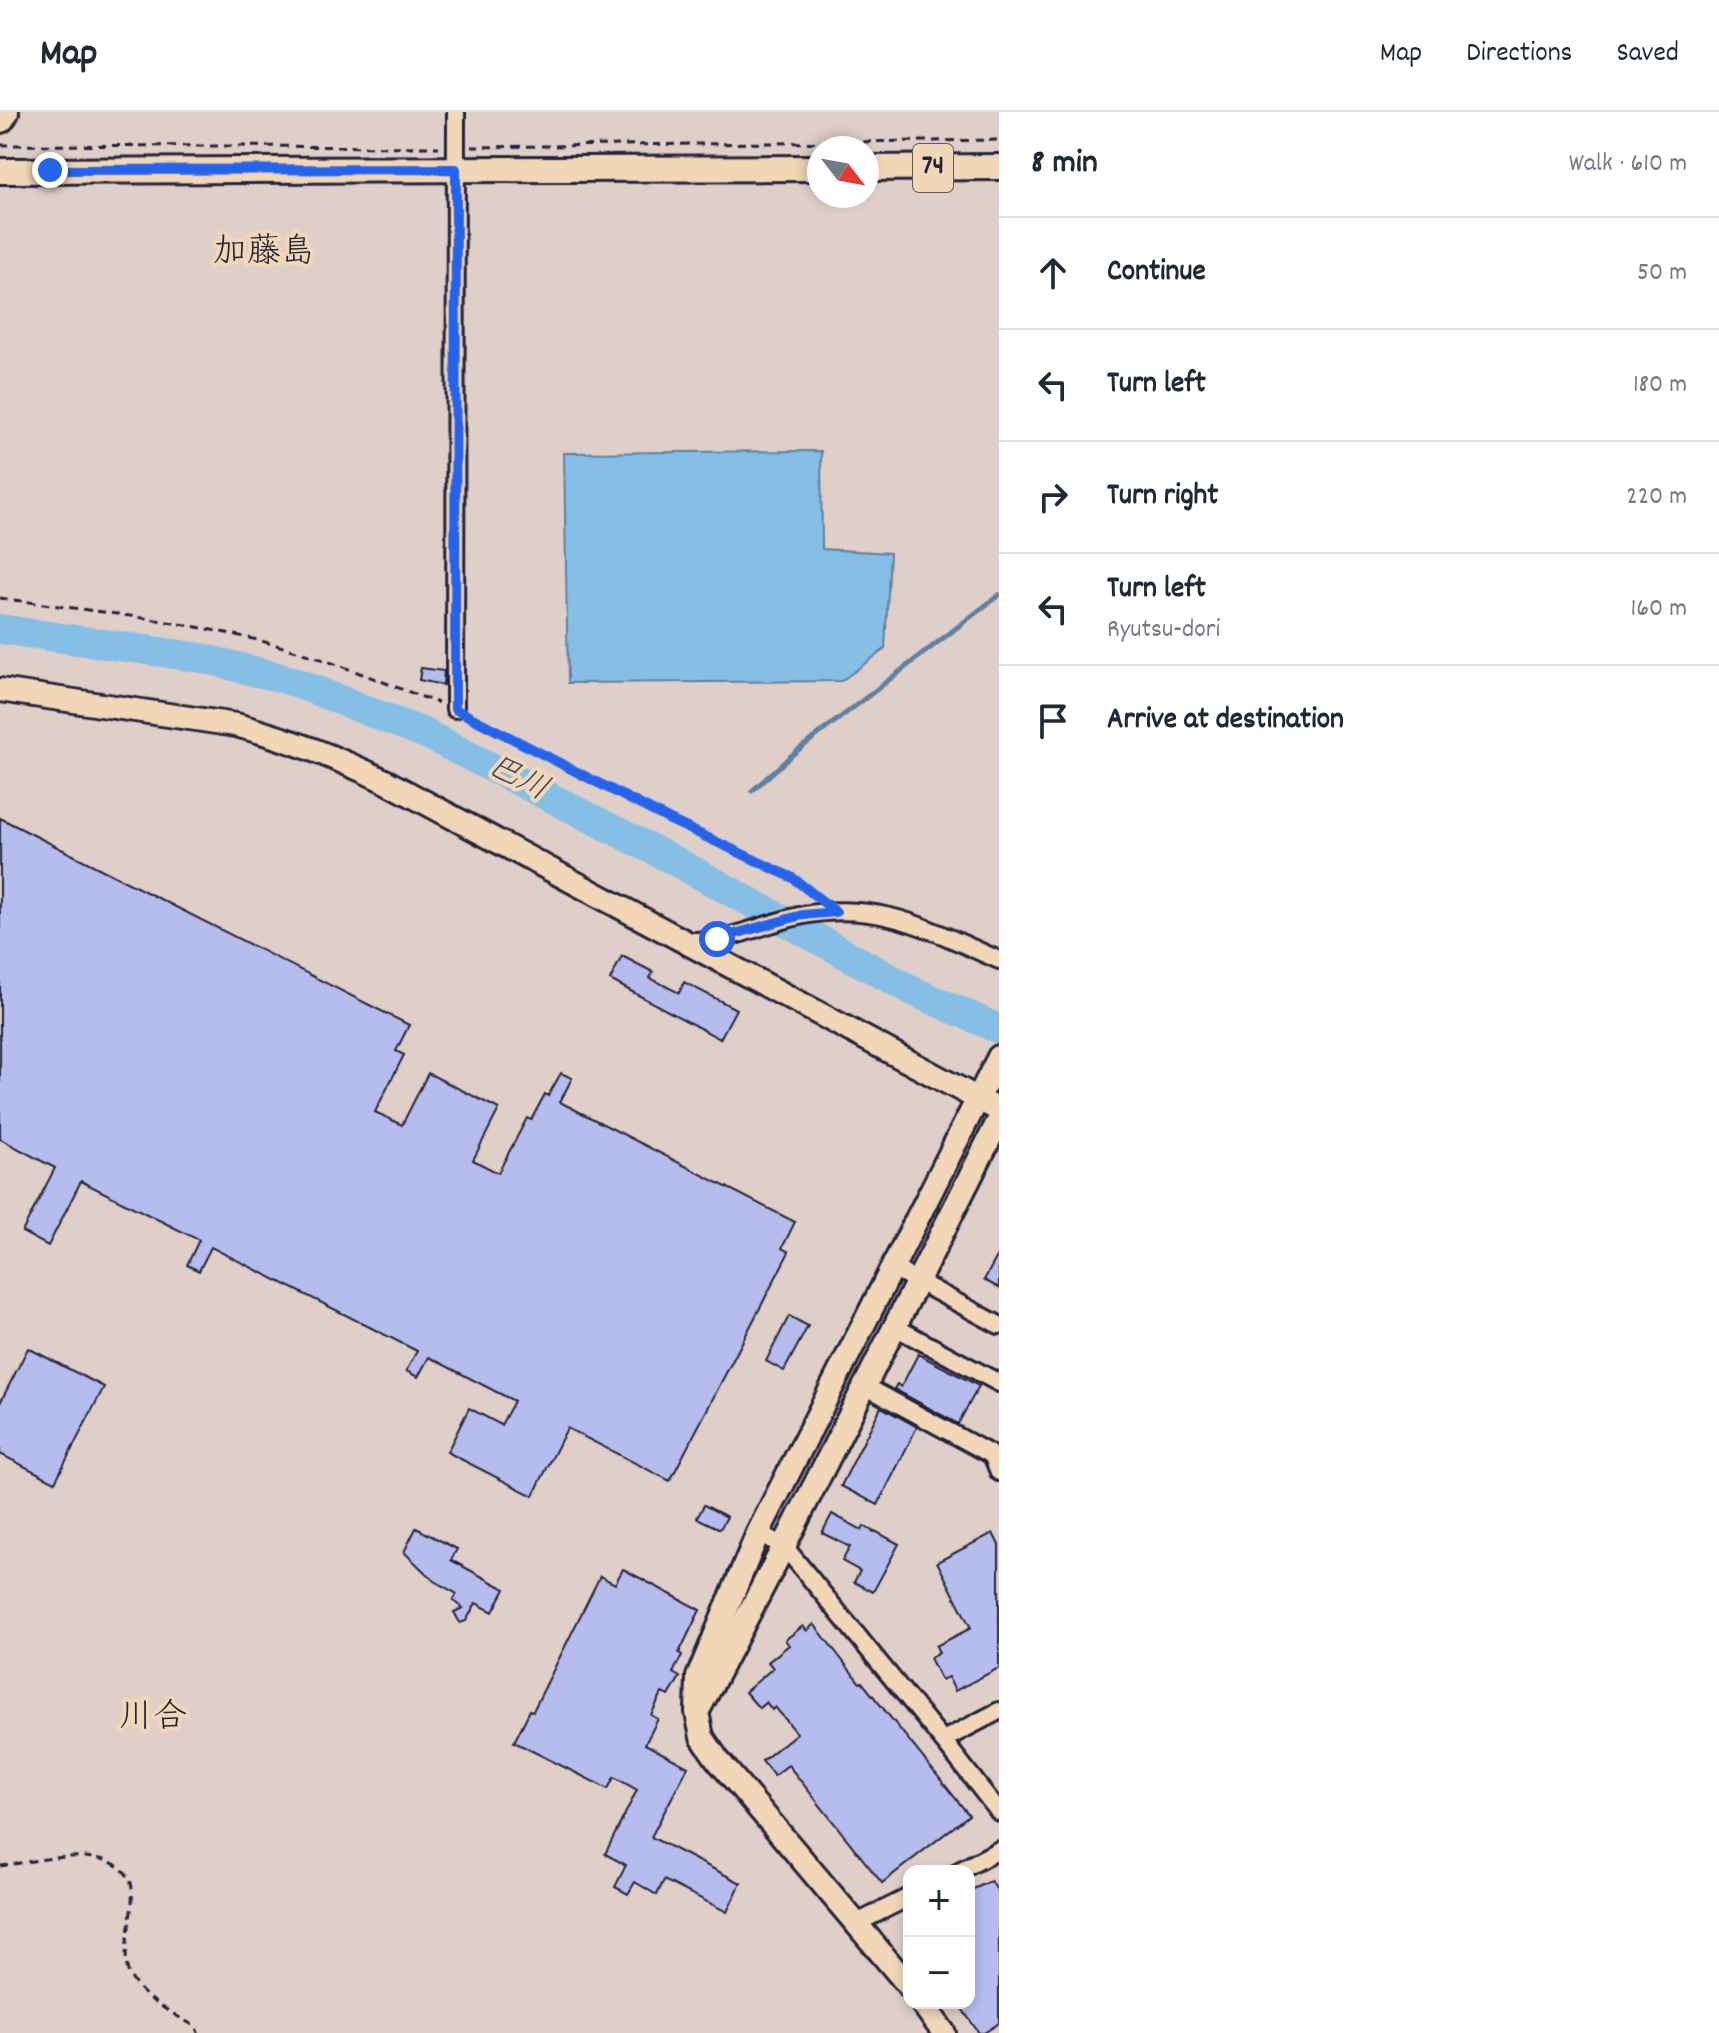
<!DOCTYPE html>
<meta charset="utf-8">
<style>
body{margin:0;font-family:Dekko,"Klee One",sans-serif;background:#f6f6f7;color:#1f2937}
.controls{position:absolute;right:24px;bottom:24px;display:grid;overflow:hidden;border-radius:16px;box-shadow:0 4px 12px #0003}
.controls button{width:72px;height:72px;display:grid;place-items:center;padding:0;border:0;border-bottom:2px solid #e0e1e3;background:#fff;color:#1f2937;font:40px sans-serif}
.compass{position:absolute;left:807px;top:24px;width:72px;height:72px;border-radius:50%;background:#fff;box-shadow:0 4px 12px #0003;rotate:121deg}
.stop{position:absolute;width:24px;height:24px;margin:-18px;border:6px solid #2563eb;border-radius:50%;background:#fff}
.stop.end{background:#2563eb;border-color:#fff;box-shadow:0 2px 8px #0008}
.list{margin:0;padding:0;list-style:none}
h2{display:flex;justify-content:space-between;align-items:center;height:104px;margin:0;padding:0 32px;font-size:34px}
h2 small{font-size:26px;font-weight:400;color:#747a83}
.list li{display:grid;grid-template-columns:52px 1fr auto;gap:24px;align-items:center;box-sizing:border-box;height:112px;padding:0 32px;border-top:2px solid #e0e1e3}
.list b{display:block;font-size:30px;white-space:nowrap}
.list p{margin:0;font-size:26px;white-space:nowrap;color:#747a83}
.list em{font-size:26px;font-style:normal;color:#747a83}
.icon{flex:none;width:44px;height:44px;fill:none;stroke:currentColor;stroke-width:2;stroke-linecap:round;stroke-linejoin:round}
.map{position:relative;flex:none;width:999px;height:1921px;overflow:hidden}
header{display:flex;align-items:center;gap:48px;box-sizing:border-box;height:112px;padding:0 40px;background:#fff;border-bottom:2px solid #e0e1e3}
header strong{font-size:38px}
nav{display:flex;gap:44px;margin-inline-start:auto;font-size:28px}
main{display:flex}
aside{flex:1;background:#fff}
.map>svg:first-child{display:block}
.water{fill:#86bfe5;stroke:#5e80a1;stroke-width:2}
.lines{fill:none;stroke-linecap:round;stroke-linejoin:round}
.stream{stroke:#5e80a1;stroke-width:5}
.river{stroke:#86bfe5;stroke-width:30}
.building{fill:#b6bced;stroke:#22223b;stroke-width:2}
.street-casing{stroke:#22223b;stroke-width:22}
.secondary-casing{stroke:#22223b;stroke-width:28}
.primary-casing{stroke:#22223b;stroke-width:30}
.highway-casing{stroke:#22223b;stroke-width:34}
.path{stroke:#22223b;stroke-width:3;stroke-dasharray:8 6;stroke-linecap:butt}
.street{stroke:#f1d7b8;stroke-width:16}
.secondary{stroke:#f1d7b8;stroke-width:22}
.primary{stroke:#f1d7b8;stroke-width:24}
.highway{stroke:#f1d7b8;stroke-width:28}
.route{stroke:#2563eb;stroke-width:10}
.labels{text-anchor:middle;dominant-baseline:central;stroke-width:8;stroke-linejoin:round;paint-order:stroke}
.shield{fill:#f1d7b8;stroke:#605860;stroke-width:2}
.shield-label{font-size:28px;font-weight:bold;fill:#22223b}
.water-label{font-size:32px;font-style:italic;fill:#3b4966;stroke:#f1d7b8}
.quarter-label{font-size:34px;fill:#22223b;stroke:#f1d7b8}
</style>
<header>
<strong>Map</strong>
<nav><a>Map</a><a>Directions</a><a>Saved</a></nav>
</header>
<main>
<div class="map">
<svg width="999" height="1921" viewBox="0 0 999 1921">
<rect width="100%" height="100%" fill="#dfcfc8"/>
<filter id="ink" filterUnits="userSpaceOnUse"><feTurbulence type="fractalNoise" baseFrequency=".0125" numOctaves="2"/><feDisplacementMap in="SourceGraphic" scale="16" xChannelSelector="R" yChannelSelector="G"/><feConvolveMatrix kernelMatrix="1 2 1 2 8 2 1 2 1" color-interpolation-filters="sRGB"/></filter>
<g filter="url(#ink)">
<path class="water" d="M821,339L822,437L890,441L885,537L841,569L568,571L564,341Z"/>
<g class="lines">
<path class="stream" d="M752,679L793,642L999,483"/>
<path class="river" d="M0,517L202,546L289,568L426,622L675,749L913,879L999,917"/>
</g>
<g class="building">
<path d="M421,556L444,559L443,573L419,568Z"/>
<path d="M0,706L409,913L396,939L404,943L375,1000L402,1013L428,961L499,997L473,1048L498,1061L527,1006L531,1008L545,982L548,984L561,961L572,966L560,990L795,1110L782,1136L789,1140L670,1369L567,1316L533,1384L447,1340L469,1296L501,1313L514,1289L429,1245L418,1265L406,1259L417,1239L211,1135L199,1159L187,1153L199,1128L81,1069L48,1134L22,1120L55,1056L0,1027Z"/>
<path d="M622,844L653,860L650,866L679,881L684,870L736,897L720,927L610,868Z"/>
<path d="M999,1141V1176L984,1168Z"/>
<path d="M789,1204L808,1214L784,1259L766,1249Z"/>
<path d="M28,1236L104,1275L55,1370L0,1342V1291Z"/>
<path d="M918,1242L979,1274L958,1312L894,1277L897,1272L901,1275Z"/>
<path d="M881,1295L917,1315L878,1393L841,1374Z"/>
<path d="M704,1393L727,1405L720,1417L697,1406Z"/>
<path d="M832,1402L862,1418L864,1414L874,1420L875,1419L899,1432L873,1480L854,1470L860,1459L842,1449L850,1435L822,1421Z"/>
<path d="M416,1416L457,1437L451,1448L505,1477L493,1500L476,1491L466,1509L460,1511L454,1500L463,1496L453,1489L457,1482L434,1469L404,1440Z"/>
<path d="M993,1421L999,1433V1556L955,1579L948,1565L941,1568L930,1546L939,1541L936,1534L971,1516L937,1450Z"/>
<path d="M623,1457L700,1498L679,1541L682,1543L673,1561L680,1565L669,1584L662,1581L651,1603L658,1607L645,1632L688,1655L651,1725L741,1771L727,1800L664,1768L657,1783L635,1770L628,1782L615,1775L626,1753L605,1742L637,1678L614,1665L608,1677L514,1630L530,1598L533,1599L600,1464L615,1472Z"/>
<path d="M814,1512L860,1571L862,1570L969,1703L882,1771L788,1653L774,1664L762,1649L797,1621L775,1595L772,1598L766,1590L759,1596L745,1580L773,1556L768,1550L789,1533L785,1528L803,1514L807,1519Z"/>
<path d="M991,1769L999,1781V1911L984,1921H979L958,1891H969V1779Z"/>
</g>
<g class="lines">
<g class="street-casing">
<g id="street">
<path d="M455,597L456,0"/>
<path d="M686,829C696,829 707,829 717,827C745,822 772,810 799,804C878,787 930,818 999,848"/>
<path d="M893,1156L999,1213"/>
<path d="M895,1215L999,1271"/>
<path d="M865,1274L992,1343L999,1360"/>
<path d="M758,1421L784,1434L949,1636L999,1700"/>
<path d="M943,1628L999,1599"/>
<path d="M959,1759L999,1738"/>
<path d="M857,1811L909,1785"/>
</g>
</g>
<g class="secondary-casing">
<g id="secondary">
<path d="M0,578L236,613C289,627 338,646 387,670L999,998"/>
<path d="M700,1595L784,1434L999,1008"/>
<path d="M909,1874L717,1647L702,1625L697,1600L698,1565L758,1421L999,945"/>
<path d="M922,1891L944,1921"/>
</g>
</g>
<g class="primary-casing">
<g id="primary">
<path d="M867,56L999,55"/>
<path d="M0,59L819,56"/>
</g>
</g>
<g class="highway-casing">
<path id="highway" d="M0,6L4,0"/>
</g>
<g class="path">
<path d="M0,33L439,35"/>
<path d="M471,35L999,28"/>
<path d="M0,486C84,498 170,507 253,527C316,542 377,568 438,591"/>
<path d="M467,603L670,708L793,766L818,786"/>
<path d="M0,1754C33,1750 116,1728 131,1771C134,1782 131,1797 130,1808C128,1822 123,1849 129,1862C141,1887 173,1901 196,1915L198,1921"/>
</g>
<use href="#street" class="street"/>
<use href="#secondary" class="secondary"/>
<use href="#primary" class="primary"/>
<use href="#highway" class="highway"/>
</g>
</g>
<g class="lines" filter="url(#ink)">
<path class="route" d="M50,58L456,57L455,597L670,708L793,766L836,800L802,803L717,827"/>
</g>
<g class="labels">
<rect class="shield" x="913" y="32" width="40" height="48" rx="6"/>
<g class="shield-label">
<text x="933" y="56">74</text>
</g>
<g class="water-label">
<text transform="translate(517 668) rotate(27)">巴川</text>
</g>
<g class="quarter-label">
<text x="264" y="142">加藤島</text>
<text x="153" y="1607">川合</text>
</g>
</g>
</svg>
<div class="controls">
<button>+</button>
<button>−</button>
</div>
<svg class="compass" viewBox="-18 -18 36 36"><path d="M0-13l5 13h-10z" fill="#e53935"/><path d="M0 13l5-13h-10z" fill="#747a83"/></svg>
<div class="stop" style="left:717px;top:827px"></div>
<div class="stop end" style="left:50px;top:58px"></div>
</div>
<aside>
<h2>8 min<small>Walk · 610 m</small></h2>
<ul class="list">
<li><svg class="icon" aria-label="ahead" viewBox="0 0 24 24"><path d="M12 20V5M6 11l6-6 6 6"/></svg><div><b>Continue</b></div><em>50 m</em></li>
<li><svg class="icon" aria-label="left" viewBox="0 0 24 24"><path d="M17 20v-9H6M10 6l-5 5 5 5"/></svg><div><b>Turn left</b></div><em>180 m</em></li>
<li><svg class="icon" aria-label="right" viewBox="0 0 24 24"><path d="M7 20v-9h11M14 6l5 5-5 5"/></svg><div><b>Turn right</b></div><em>220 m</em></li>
<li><svg class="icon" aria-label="left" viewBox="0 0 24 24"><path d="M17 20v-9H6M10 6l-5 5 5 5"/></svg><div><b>Turn left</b><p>Ryutsu-dori</p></div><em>160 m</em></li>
<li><svg class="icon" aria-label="arrive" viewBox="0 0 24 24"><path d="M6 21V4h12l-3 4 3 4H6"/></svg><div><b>Arrive at destination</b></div></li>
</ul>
</aside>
</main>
